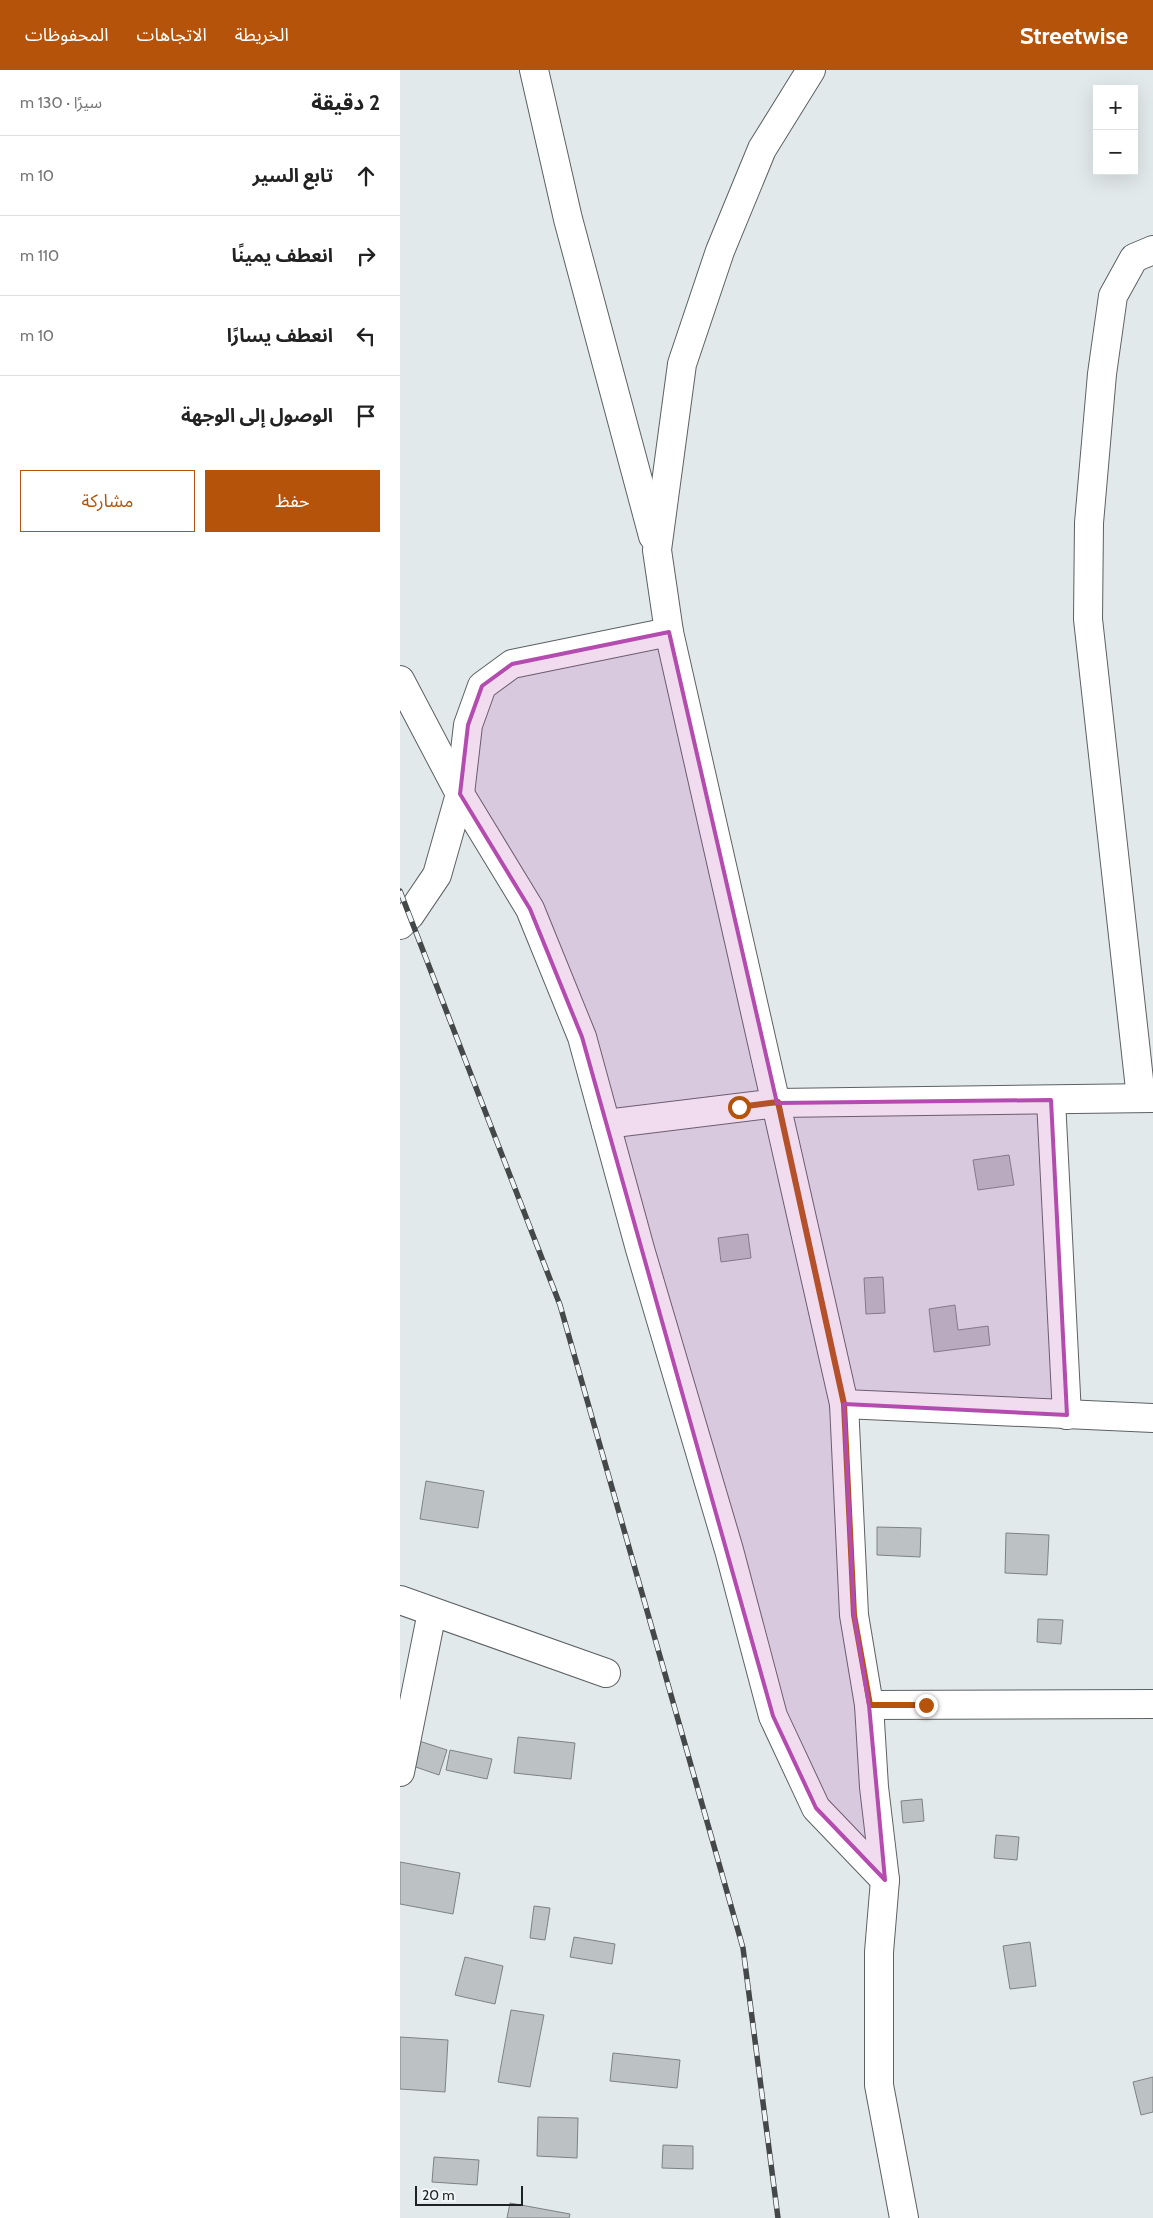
<!DOCTYPE html>
<html lang="ar">
<meta charset="utf-8">
<style>
body{margin:0;font-family:Cabin,"Noto Sans Arabic",sans-serif;background:#f2f2f2;color:#222;direction:rtl}
.controls{position:absolute;right:15px;top:15px;display:grid;overflow:hidden;border-radius:0px;box-shadow:0 5px 20px #0002}
.controls button{width:45px;height:45px;display:grid;place-items:center;padding:0;border:0;border-bottom:1px solid #e0e0e0;background:#fff;color:#222;font:25px sans-serif}
.scale{position:absolute;left:15px;bottom:12px;width:108px;box-sizing:border-box;padding-left:5px;border:2px solid #1f2222;border-top:0;font-size:14px;line-height:18px;white-space:nowrap;color:#1f2222;-webkit-text-stroke:4px #f0f6f7;paint-order:stroke}
.stop{position:absolute;width:15px;height:15px;margin:-11px;border:4px solid #b45309;border-radius:50%;background:#fff}
.stop.end{background:#b45309;border-color:#fff;box-shadow:0 1px 5px #0008}
.list{margin:0;padding:0;list-style:none}
h2{display:flex;justify-content:space-between;align-items:center;height:65px;margin:0;padding:0 20px;font-size:21px}
h2 small{font-size:16px;font-weight:400;color:#767676}
.list li{display:grid;grid-template-columns:32px 1fr auto;gap:15px;align-items:center;box-sizing:border-box;height:80px;padding:0 20px;border-top:1px solid #e0e0e0}
.list b{display:block;font-size:19px;white-space:nowrap}
.list em{font-size:16px;font-style:normal;color:#767676}
.actions{display:flex;gap:10px;padding:15px 20px}
.actions a{flex:1;padding:11px 0;border:1px solid #b45309;border-radius:0px;text-align:center;font-size:18px;color:#b45309}
.actions .main{background:#b45309;color:#fff}
.icon{flex:none;width:28px;height:28px;fill:none;stroke:currentColor;stroke-width:2;stroke-linecap:round;stroke-linejoin:round}
.map{position:relative;flex:none;width:753px;height:2148px;overflow:hidden;direction:ltr}
header{display:flex;align-items:center;gap:30px;box-sizing:border-box;height:70px;padding:0 25px;background:#b45309;color:#fff}
header strong{font-size:24px}
nav{display:flex;gap:28px;margin-inline-start:auto;font-size:18px}
main{display:flex}
aside{flex:1;background:#fff}
.map>svg:first-child{display:block}
.building{fill:#bcc2c3;stroke:#7d8384}
.lines{fill:none;stroke-linecap:round;stroke-linejoin:round}
.street-casing{stroke:#5c6162;stroke-width:30}
.street{stroke:#fff;stroke-width:28}
.rail-casing{stroke:#444848;stroke-width:5.5}
.rail{stroke:#f0f6f7;stroke-width:4;stroke-dasharray:11;stroke-linecap:butt}
.route{stroke:#b45309;stroke-width:6}
.marked{fill:#b44caf;fill-opacity:0.2;stroke:#b44caf;stroke-width:4;stroke-linejoin:round}
</style>
<header>
<strong>Streetwise</strong>
<nav><a>الخريطة</a><a>الاتجاهات</a><a>المحفوظات</a></nav>
</header>
<main>
<div class="map">
<svg width="753" height="2148" viewBox="0 0 753 2148">
<rect width="100%" height="100%" fill="#e2e9ea"/>
<g class="building">
<path d="M609,1085L614,1115L578,1120L573,1090Z"/>
<path d="M348,1164L351,1188L321,1192L318,1168Z"/>
<path d="M483,1207L485,1243L466,1244L464,1208Z"/>
<path d="M555,1235L558,1260L588,1256L590,1275L534,1282L529,1239Z"/>
<path d="M26,1411L84,1421L78,1458L20,1449Z"/>
<path d="M477,1457L521,1458L520,1487L477,1485Z"/>
<path d="M606,1463L649,1465L647,1505L605,1503Z"/>
<path d="M638,1549L663,1550L661,1574L637,1572Z"/>
<path d="M118,1667L175,1673L171,1709L114,1703Z"/>
<path d="M16,1670L47,1680L39,1705L7,1694Z"/>
<path d="M50,1680L92,1689L87,1709L46,1700Z"/>
<path d="M522,1729L524,1751L503,1753L501,1731Z"/>
<path d="M596,1765L619,1767L617,1790L594,1788Z"/>
<path d="M0,1792L60,1803L53,1844L0,1834Z"/>
<path d="M134,1836L150,1838L145,1870L130,1868Z"/>
<path d="M174,1867L215,1874L212,1894L170,1887Z"/>
<path d="M630,1872L636,1916L610,1919L603,1876Z"/>
<path d="M65,1887L103,1896L95,1934L55,1925Z"/>
<path d="M111,1940L144,1945L130,2017L98,2012Z"/>
<path d="M0,1967L48,1970L45,2022L0,2019Z"/>
<path d="M213,1983L280,1990L277,2018L210,2011Z"/>
<path d="M753,2007V2042L741,2045L733,2012Z"/>
<path d="M138,2047L178,2048L177,2088L137,2086Z"/>
<path d="M263,2075L293,2076V2099L262,2098Z"/>
<path d="M34,2087L79,2090L77,2115L32,2112Z"/>
<path d="M110,2133L170,2144L169,2148H107Z"/>
</g>
<g class="lines">
<g class="street-casing">
<g id="street">
<path d="M134,0L168,149L253,466"/>
<path d="M411,0L362,79L320,181L282,294L257,480L269,562L444,1334L454,1545L469,1635L474,1717L485,1810L479,1882V2015L504,2148"/>
<path d="M0,610L60,724L130,839L182,967L240,1179L329,1480L373,1646L416,1738L485,1810"/>
<path d="M0,855L10,845L37,805L60,724L68,655L82,616L112,594L269,562"/>
<path d="M741,1028L688,549L689,453L702,304L713,226L734,188L753,180"/>
<path d="M651,1030L667,1345"/>
<path d="M206,1054L377,1033L753,1028"/>
<path d="M444,1334L753,1348"/>
<path d="M0,1530L206,1603"/>
<path d="M469,1635L753,1634"/>
<path d="M0,1702L32,1542"/>
</g>
</g>
<use href="#street" class="street"/>
<g class="rail-casing">
<path id="rail" d="M0,821L160,1235L343,1878L378,2148"/>
</g>
<use href="#rail" class="rail"/>
</g>
<g class="lines">
<path class="route" d="M339,1037L378,1032L444,1334L454,1545L470,1635H526"/>
</g>
<path class="marked" d="M269,562L377,1033L651,1030L667,1345L444,1334L454,1545L469,1635L485,1810L416,1738L373,1646L182,967L130,839L60,724L68,655L82,616L112,594Z"/>
</svg>
<div class="controls">
<button>+</button>
<button>−</button>
</div>
<div class="scale">20 m</div>
<div class="stop" style="left:339px;top:1037px"></div>
<div class="stop end" style="left:526px;top:1635px"></div>
</div>
<aside>
<h2>2 دقيقة<small>سيرًا · 130 m</small></h2>
<ul class="list">
<li><svg class="icon" aria-label="ahead" viewBox="0 0 24 24"><path d="M12 20V5M6 11l6-6 6 6"/></svg><div><b>تابع السير</b></div><em>10 m</em></li>
<li><svg class="icon" aria-label="right" viewBox="0 0 24 24"><path d="M7 20v-9h11M14 6l5 5-5 5"/></svg><div><b>انعطف يمينًا</b></div><em>110 m</em></li>
<li><svg class="icon" aria-label="left" viewBox="0 0 24 24"><path d="M17 20v-9H6M10 6l-5 5 5 5"/></svg><div><b>انعطف يسارًا</b></div><em>10 m</em></li>
<li><svg class="icon" aria-label="arrive" viewBox="0 0 24 24"><path d="M6 21V4h12l-3 4 3 4H6"/></svg><div><b>الوصول إلى الوجهة</b></div></li>
</ul>
<div class="actions"><a class="main">حفظ</a><a>مشاركة</a></div>
</aside>
</main>
